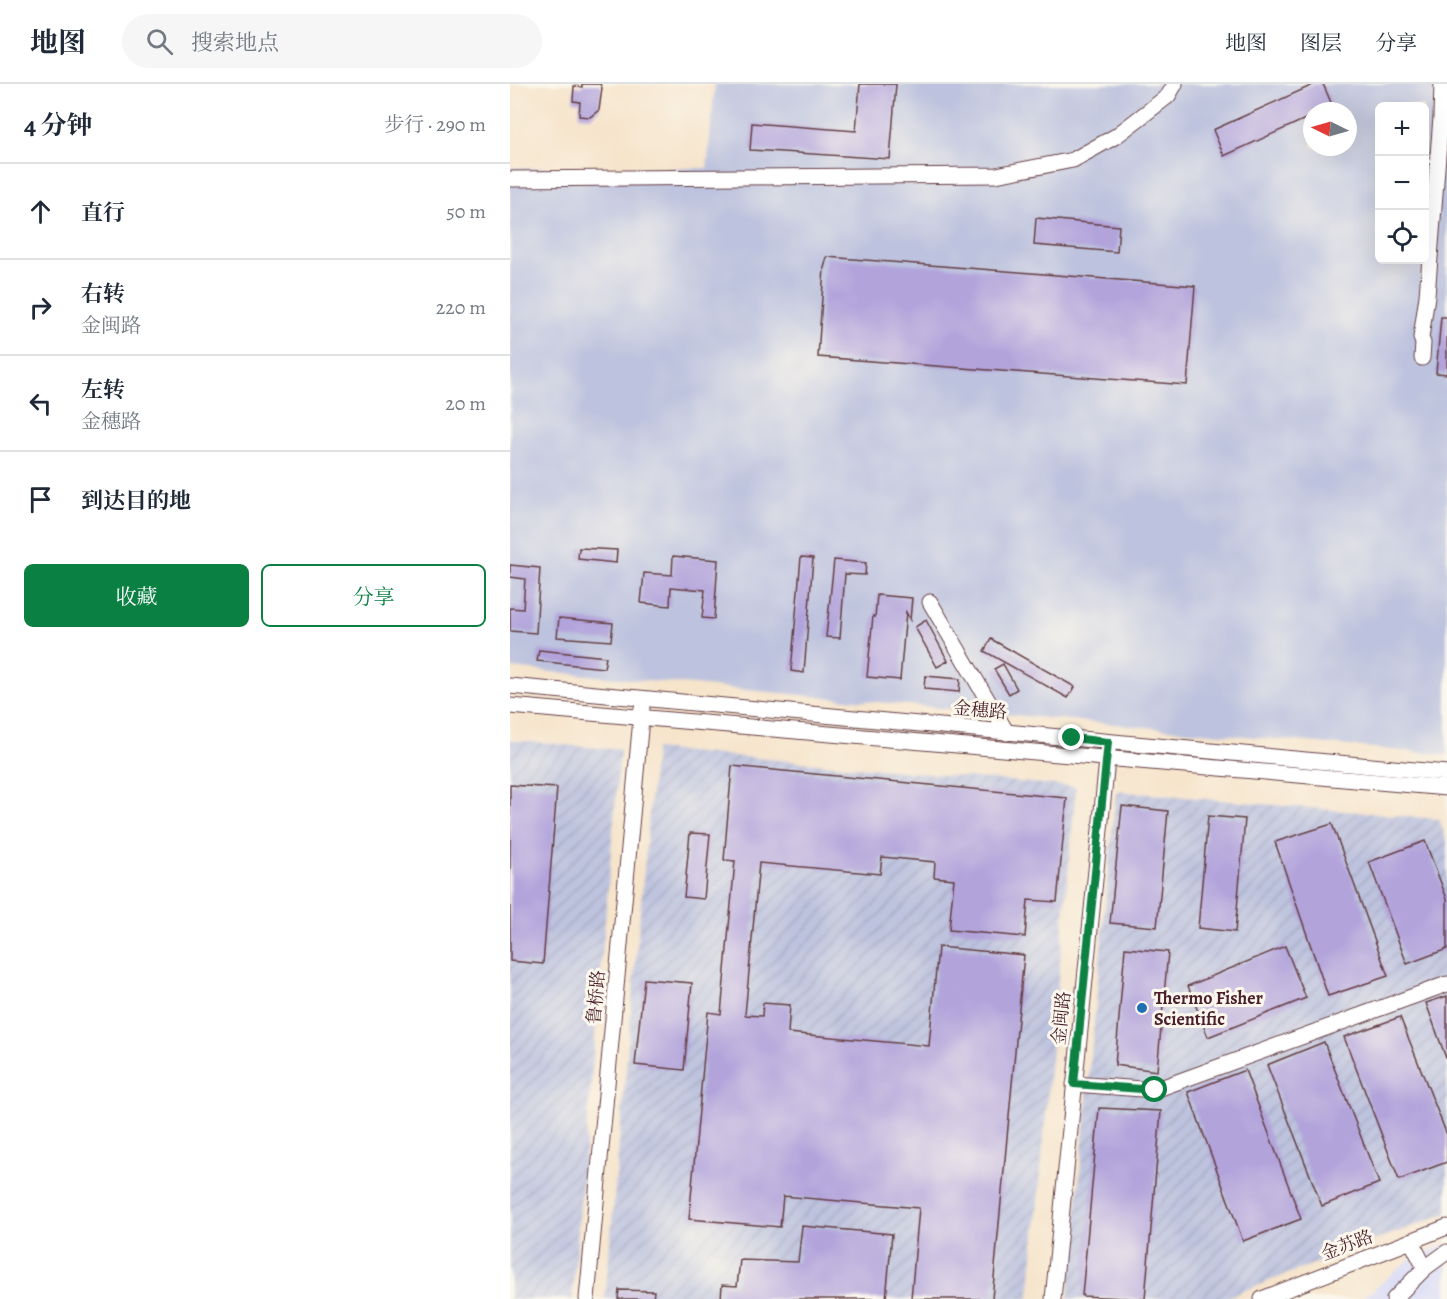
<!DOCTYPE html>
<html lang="zh">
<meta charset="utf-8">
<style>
body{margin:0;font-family:Alegreya,"Noto Serif SC",serif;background:#f6f6f7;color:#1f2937}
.controls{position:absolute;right:18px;top:18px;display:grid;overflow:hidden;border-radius:9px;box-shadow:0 6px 24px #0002}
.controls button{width:54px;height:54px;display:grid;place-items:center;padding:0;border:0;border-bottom:2px solid #e0e1e3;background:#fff;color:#1f2937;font:30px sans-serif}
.compass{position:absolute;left:793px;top:18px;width:54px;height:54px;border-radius:50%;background:#fff;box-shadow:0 6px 24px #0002;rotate:275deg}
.stop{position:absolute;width:18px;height:18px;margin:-14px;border:4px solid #0b8043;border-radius:50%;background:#fff}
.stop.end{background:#0b8043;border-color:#fff;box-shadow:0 2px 6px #0008}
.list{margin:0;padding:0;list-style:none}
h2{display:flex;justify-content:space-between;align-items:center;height:78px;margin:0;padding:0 24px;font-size:26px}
h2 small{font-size:20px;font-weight:400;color:#747a83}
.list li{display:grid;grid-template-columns:39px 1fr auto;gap:18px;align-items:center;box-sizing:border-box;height:96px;padding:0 24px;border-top:2px solid #e0e1e3}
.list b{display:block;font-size:22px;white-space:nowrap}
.list p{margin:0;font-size:20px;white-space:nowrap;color:#747a83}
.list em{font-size:20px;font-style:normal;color:#747a83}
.actions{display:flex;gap:12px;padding:18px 24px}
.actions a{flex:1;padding:14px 0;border:2px solid #0b8043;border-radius:9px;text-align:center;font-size:21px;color:#0b8043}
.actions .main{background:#0b8043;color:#fff}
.icon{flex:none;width:33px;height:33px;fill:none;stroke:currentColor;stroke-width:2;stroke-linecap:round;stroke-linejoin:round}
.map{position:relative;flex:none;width:937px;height:1215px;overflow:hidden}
header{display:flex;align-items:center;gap:36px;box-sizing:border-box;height:84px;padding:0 30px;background:#fff;border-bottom:2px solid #e0e1e3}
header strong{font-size:28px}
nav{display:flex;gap:33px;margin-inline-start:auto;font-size:21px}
.search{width:420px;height:54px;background:#f6f6f7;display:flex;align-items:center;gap:15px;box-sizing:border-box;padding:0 21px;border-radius:33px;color:#747a83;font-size:22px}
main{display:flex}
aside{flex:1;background:#fff}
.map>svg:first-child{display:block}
.built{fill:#d5d8f9}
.industrial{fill:url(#industrial-furrows)}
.railway{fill:#bdc3de;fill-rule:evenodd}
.building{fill:#b2a4db}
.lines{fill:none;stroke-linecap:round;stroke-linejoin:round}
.minor-casing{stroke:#643d43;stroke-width:17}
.minor{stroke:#fff;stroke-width:15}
.route{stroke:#0b8043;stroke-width:8}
.poi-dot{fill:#1f6fb2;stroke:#fbf7ec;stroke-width:2}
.labels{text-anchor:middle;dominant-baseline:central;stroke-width:6;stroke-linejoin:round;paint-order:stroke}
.street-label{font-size:18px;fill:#4a1f2b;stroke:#fbf7ec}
.poi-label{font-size:18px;font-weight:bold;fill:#4a1f2b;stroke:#fbf7ec;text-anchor:start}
</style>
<header>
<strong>地图</strong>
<div class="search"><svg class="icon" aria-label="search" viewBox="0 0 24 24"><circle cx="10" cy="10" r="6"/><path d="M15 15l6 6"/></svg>搜索地点</div>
<nav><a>地图</a><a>图层</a><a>分享</a></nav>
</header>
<main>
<aside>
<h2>4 分钟<small>步行 · 290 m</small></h2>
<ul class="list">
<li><svg class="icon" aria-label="ahead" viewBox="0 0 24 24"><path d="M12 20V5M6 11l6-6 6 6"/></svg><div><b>直行</b></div><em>50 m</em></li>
<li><svg class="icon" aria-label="right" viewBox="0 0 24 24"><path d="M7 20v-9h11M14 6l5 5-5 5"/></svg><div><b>右转</b><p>金闽路</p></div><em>220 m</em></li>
<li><svg class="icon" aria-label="left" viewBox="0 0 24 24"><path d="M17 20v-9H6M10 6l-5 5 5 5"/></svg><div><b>左转</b><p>金穗路</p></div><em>20 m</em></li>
<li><svg class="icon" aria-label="arrive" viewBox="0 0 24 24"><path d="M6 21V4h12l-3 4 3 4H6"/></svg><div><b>到达目的地</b></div></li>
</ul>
<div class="actions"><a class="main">收藏</a><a>分享</a></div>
</aside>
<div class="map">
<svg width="937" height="1215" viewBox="0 0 937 1215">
<defs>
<pattern id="industrial-furrows" width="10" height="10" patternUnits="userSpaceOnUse" patternTransform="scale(1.5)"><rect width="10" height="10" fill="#bdc3de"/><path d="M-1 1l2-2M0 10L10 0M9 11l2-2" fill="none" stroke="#a4a7bf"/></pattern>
</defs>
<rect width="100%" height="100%" fill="#fbf7ec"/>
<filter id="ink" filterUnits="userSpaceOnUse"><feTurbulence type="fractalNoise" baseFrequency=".0167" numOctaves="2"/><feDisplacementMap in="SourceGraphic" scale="12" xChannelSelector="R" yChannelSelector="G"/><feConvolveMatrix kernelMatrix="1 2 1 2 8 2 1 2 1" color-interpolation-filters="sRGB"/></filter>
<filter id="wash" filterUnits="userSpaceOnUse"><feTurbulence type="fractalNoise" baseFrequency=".008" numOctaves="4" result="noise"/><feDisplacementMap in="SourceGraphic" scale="24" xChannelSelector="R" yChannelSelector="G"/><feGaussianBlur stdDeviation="1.35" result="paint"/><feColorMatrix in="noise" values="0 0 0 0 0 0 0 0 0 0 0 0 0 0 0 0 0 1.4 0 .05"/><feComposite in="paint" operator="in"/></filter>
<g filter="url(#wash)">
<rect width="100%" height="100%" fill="#f6e4cb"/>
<path class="built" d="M937,1159V1215H852L899,1176Z"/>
<g class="industrial">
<path d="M0,656L110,666L62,1215H0Z"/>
<path d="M145,665L566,703L519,1215H95Z"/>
<path d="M606,707L929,735L937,757V1129L712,1215H558Z"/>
</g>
<path class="railway" d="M205,0H937V671L0,584V84H197ZM870,22H914V176H870ZM802,27H838V63H802Z"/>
<g id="blocks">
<g class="building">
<path d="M72,0H90L92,4L89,26L80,33L69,32L70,18L63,17L64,2L72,3Z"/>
<path d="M350,0H386L380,75L240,66L242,39L346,47Z"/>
<path d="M805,0H813L823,23L814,27H802V32L714,72L703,46Z"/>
<path d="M526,134L609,142L607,168L524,161Z"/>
<path d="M317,173L685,202L677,301L308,273L314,184Z"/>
<path d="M931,233H937V290L926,289Z"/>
<path d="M69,464L107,466L106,479L68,475Z"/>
<path d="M163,472L208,476L204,535L192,534L195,506L161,503L160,522L131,519L134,489L162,491Z"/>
<path d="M291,473L303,474L294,589L281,587Z"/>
<path d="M324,476L356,479L355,491L335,490L330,554L316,553Z"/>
<path d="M0,481L30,484L26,549L0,547V524L13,525L15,495L0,493Z"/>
<path d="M367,511L402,514L400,536L396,528L390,596L357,593L363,532L365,533Z"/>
<path d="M49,534L103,539L101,557L47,553Z"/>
<path d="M416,536L438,577L427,583L405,543Z"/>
<path d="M481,555L565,603L558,614L474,567Z"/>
<path d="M29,566L96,573L94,584L27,577Z"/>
<path d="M493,580L507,605L499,610L484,585Z"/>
<path d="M415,592L450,595L449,608L414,605Z"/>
<path d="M222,682L557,714L547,818L518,816L515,853L439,846L444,795L424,793L425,778L372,773L370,790L249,779L235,931L252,932L253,919L280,921L278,949L419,962L428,863L514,871L482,1215H401L409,1124L273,1112L270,1143L179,1135L198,928L211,930L225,777L214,776Z"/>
<path d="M0,701L47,704L33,880L0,877Z"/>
<path d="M612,722L658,727L647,843L600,839Z"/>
<path d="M698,732L735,735L725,848L688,844Z"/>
<path d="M822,740L878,892L818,912L765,758Z"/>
<path d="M180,749L200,750L194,815L174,813Z"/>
<path d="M915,757L937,815V865L897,880L859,778Z"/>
<path d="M775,862L796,914L698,953L678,902Z"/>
<path d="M615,864L658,868L647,987L605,981Z"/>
<path d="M134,895L182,899L174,986L125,981Z"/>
<path d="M937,912V974H936L916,919Z"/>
<path d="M890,933L937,1051V1078L889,1096L834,953Z"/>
<path d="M814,958L869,1099L812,1122L757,981Z"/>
<path d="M735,986L791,1135L733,1157L678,1008Z"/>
<path d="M589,1024L651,1027L635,1215L572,1212Z"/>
<path d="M292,1142L382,1150L376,1215H211L212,1201L227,1202L230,1176L288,1178Z"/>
<path d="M109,1206L144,1207L143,1215H108Z"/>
</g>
</g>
</g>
<g filter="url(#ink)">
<use href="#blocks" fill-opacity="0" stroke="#643d43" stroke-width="1.5"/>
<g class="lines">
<g class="minor-casing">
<g id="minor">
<path d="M0,95L486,91L563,76L606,52L658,12L665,0"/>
<path d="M912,274L913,259L911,254L917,212L931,33L932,0"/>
<path d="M420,518L497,649"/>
<path d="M0,602L937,689"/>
<path d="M0,622L937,704"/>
<path d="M564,1000L645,1006L937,900"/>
<path d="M901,1157L915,1184"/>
<path d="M77,1215L132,624"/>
<path d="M543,1215L598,666"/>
<path d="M752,1215L937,1143"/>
<path d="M884,1215L915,1184L937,1168"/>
</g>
</g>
<use href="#minor" class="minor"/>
</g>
</g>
<g class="lines" filter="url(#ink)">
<path class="route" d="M562,654L598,658L564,1000L645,1006"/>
</g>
<circle class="poi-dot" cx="632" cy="924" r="6"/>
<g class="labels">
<g class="street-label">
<text transform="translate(470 626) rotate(5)">金穗路</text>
<text transform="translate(86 913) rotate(-85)">鲁桥路</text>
<text transform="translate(551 934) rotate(-84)">金闽路</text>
<text transform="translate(837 1161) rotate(-21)">金苏路</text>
</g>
<g class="poi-label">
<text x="644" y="914">Thermo Fisher<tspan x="644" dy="21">Scientific</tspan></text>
</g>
</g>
</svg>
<div class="controls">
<button>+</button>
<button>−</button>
<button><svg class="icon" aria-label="locate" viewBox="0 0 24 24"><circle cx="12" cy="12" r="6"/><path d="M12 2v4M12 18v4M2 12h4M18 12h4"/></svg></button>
</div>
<svg class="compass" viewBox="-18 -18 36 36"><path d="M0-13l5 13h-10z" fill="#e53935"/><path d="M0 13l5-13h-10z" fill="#747a83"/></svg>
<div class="stop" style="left:645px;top:1006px"></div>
<div class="stop end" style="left:562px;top:654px"></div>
</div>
</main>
